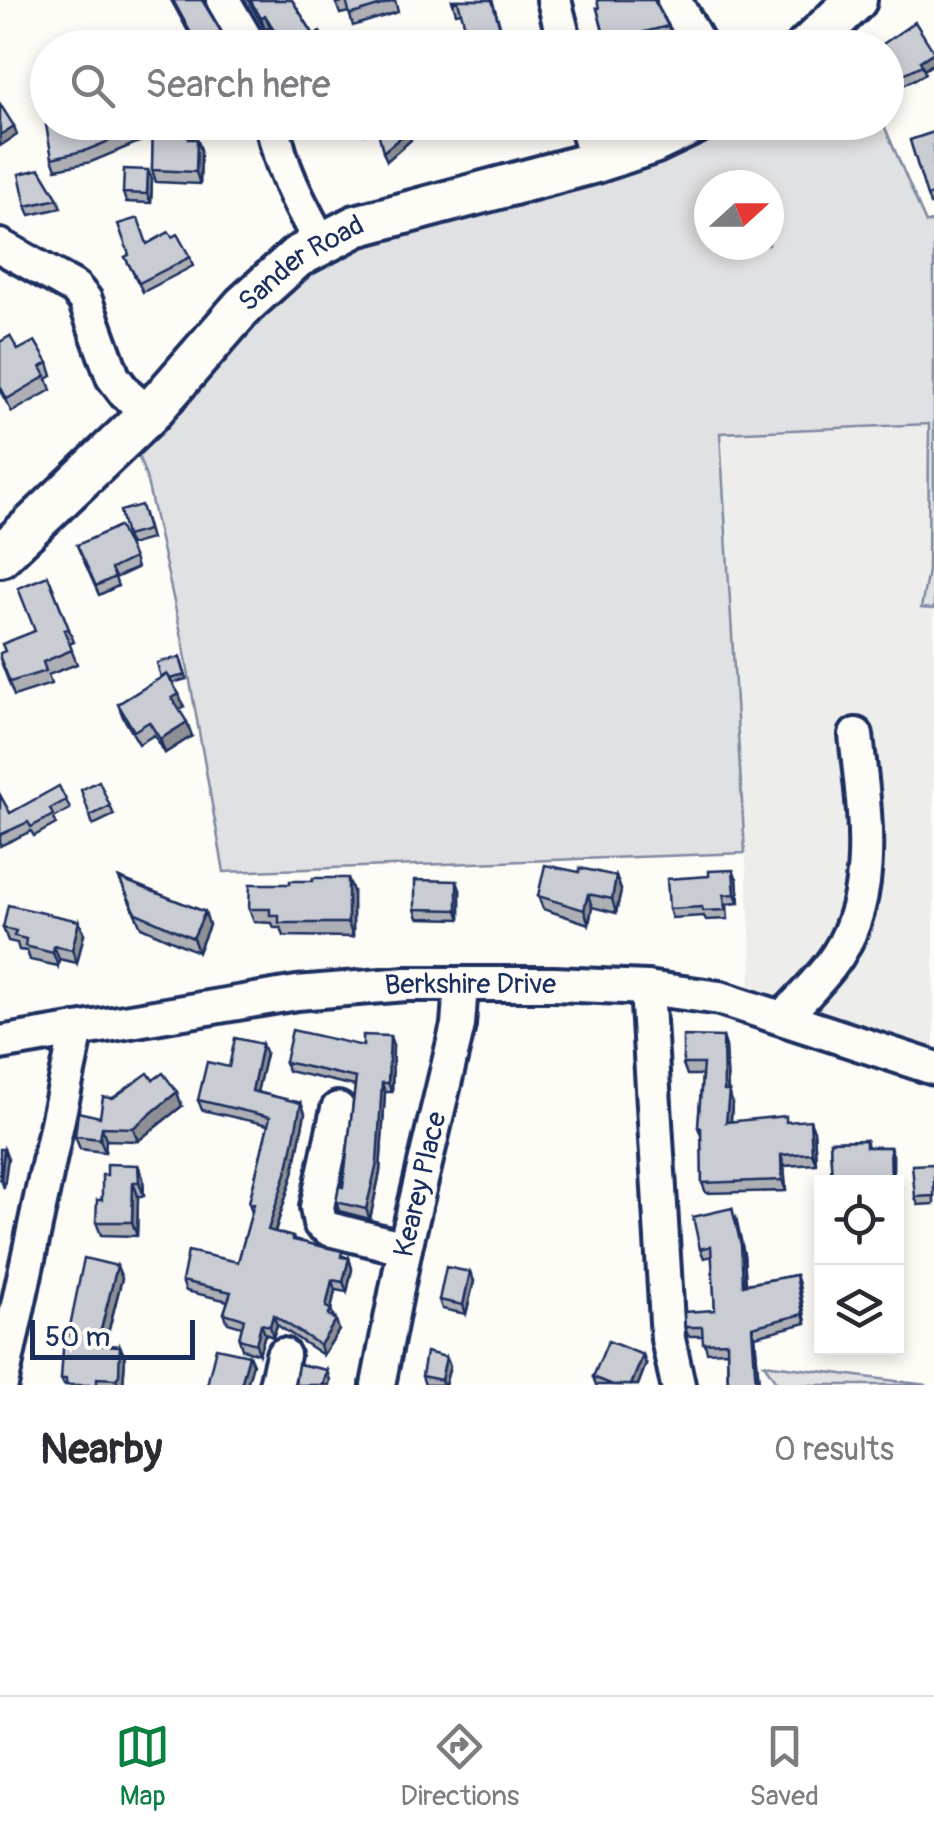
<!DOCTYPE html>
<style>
body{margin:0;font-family:Pangolin,sans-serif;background:#f2f2f3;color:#2b2b33}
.controls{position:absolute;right:30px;bottom:30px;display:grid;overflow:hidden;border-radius:0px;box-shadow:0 5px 15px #0003}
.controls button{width:90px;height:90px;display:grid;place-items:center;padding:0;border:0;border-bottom:2px solid #e1e1e2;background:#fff;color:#2b2b33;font:50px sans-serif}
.compass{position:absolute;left:694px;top:170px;width:90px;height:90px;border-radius:50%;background:#fff;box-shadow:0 5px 15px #0003;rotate:69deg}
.scale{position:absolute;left:30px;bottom:25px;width:165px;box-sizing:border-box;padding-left:10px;border:5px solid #1b2f5e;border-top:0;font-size:28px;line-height:35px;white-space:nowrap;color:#1b2f5e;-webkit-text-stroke:8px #fdfcf7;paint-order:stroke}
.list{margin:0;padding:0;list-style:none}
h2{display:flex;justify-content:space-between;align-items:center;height:130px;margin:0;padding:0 40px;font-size:42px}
h2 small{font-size:32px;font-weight:400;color:#7c7c81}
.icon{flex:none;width:55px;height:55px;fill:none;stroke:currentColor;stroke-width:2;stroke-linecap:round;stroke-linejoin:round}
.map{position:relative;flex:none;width:934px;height:1385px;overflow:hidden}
.search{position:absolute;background:#fff;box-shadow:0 5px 15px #0003;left:30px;right:30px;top:30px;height:110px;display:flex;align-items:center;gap:25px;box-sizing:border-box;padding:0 35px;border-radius:55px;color:#7c7c81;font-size:38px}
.sheet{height:310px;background:#fff}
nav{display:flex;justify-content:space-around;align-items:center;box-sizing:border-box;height:140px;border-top:2px solid #e1e1e2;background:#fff;font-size:28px;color:#7c7c81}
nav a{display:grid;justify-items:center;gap:5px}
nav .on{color:#0b8043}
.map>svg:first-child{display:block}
.built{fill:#edeeec}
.green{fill:#e0e1e3;stroke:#7e88a0;stroke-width:2.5;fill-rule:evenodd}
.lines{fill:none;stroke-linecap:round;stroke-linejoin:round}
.minor-casing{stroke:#1b2f5e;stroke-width:40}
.major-casing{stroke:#1b2f5e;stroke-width:48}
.minor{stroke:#fdfcf7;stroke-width:32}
.major{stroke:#fdfcf7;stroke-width:40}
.wall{fill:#adafb5;stroke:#1b2f5e;stroke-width:2.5}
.shaded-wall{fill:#8d8f94;stroke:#1b2f5e;stroke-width:2.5}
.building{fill:#c9ccd3;stroke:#1b2f5e;stroke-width:2.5}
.labels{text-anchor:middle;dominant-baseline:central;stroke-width:9;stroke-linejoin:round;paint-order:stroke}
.street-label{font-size:28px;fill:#1b2f5e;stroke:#fdfcf7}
</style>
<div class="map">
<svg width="934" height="1385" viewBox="0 0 934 1385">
<rect width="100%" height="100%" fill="#fdfcf7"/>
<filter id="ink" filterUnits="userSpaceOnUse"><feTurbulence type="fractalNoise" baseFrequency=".01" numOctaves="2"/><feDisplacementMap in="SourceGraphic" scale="20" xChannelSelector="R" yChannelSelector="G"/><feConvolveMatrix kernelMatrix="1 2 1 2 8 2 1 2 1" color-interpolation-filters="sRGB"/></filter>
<g filter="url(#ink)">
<path class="built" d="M929,424L928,571L921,608L934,609V1067L745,1003L752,967L720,432Z"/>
<g class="green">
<path d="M694,123H883L926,223L934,221V609L921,608L928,571L929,424L720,433L745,853L224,872L183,642L146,477L130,432L295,257ZM709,185H769V245H709Z"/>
<path d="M764,1364L927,1385H778Z"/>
</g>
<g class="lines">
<g class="minor-casing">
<g id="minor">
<path d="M223,0L251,48"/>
<path d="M554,0L566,48"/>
<path d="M674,0L701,48"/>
<path d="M272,122C280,168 299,203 321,243"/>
<path d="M586,122L596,162"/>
<path d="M0,246L75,288L85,300L113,377L126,394L149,414"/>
<path d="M647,988L668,1339L678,1385"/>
<path d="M784,1017C800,1000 816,984 830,966C881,900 864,811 856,735"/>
<path id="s1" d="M0,1043L297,993L406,984H554L647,988L720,998L934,1068"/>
<path d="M338,1109L317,1207L320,1223L329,1229L405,1248"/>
<path d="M1,1385L77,1030"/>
<path d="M276,1385L283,1355"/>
<path id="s2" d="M378,1385L405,1248L458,1025L461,985"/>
</g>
</g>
<g class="major-casing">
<g id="major">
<path d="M806,48L856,0"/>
<path id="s3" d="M0,556L149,414L244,305L297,257L356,226L596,162L653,143L697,122"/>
</g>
</g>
<use href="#minor" class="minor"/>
<use href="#major" class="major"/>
</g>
<g class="wall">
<path d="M171,0H203L231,48H197Z"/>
<path d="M248,0H292L314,35L329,48H282L270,27L265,30Z"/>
<path d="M335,0H395L398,12L353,26L349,12L340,14Z"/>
<path d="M452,0H492L504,38L499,40L461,12L456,13Z"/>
<path d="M597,8L668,26L673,39L638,48H607Z"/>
<path d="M886,48L934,50V63L924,70L925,74L890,92L886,86Z"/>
<path d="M90,122H193V139H197L201,150L200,184L156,182L152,170L153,136L91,162L56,169L52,158L73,129Z"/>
<path d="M236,122H254V132L242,134Z"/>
<path d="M355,122H370L372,129L365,134Z"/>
<path d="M934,132V204L930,205L910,140Z"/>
<path d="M152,179L151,203L126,202L123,193Z"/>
<path d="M58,199L61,208L30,215L26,206Z"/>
<path d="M172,237L190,257L193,266L143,292L125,257L147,244Z"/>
<path d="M0,342L48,363L52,376L47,379L51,390L12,412L0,391Z"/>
<path d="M144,514L151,539L130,545L126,536Z"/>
<path d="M77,545L134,558L137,568L115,578L118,586L99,595Z"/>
<path d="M48,576L74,642L69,644L77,664L48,675L51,684L14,696L0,659L5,651L34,631Z"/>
<path d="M180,657L187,679L172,683L184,707L179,710L192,736L165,753L154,735L139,744L123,717L118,704L161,678Z"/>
<path d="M0,795L10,813L66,800L70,809L54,818L56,824L34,836L31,831L0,846Z"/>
<path d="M110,806L114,815L93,825L90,816Z"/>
<path d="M579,872L616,876L621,890L616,913L592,907L589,924L543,909L538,896Z"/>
<path d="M119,878L205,912L209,925L198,952L141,927Z"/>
<path d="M737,879L739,903L727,904L728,919L706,920L704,916L672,918L669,909Z"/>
<path d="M460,890V919L418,918L415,909Z"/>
<path d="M353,891V937L284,936L281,928H274L272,923L254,922L249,909Z"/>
<path d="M3,928L84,934L77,963L59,959L58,966L30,960L27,951L19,950L17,943L8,941Z"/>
<path d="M723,1037L726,1047L728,1091L732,1102L731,1121L788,1122L814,1131L816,1164L784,1166L786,1191L706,1193L702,1183V1138L698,1127L702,1075H687L683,1064Z"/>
<path d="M393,1045L392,1092H385L380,1172L370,1219L339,1211L336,1202L343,1187L355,1086L288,1071L285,1062L363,1046Z"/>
<path d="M266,1054L257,1092L301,1103L305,1113L293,1174L275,1232L349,1258L352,1269L347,1292L335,1290L331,1310L339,1330L323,1355L277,1325L273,1337L265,1334L259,1354L242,1349L239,1339L242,1327L228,1323L224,1313L228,1301L186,1291L182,1281L238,1262L252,1212L249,1203L268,1125L202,1110L198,1100L229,1067Z"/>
<path d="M153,1080L182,1106L138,1141L106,1140L105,1152L80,1149L75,1136L100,1117L113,1098Z"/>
<path d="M866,1140L868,1147H890L893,1155V1182H832L830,1141Z"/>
<path d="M934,1164V1204L918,1205L915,1197Z"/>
<path d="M138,1165L143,1178L144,1196H138L137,1236L101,1235L96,1222L107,1175Z"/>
<path d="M736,1217L744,1254L746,1284L796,1275L806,1323L755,1336L759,1385H728L727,1351L707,1352L703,1336H688L685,1327L715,1310L712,1256L704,1258L700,1249Z"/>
<path d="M470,1272L474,1281L466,1314L442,1309L439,1300Z"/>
<path d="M122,1278L105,1345L120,1346L125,1358L123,1385H64L61,1379L68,1336Z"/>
<path d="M446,1357L450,1366L445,1385H425L422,1376Z"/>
<path d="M646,1364L638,1385H596L593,1377Z"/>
</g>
<g class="shaded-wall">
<path d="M265,15L270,27L265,30L261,18Z"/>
<path d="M934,52V63L924,70L920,61Z"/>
<path d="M189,122H193V150L189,139Z"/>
<path d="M361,122H370L372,129L365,134Z"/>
<path d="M14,126L17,135L0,146V135Z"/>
<path d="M408,131L411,140L387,161L383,152Z"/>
<path d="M197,139L201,150L200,184L196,172Z"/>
<path d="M148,170L152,179L151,203L147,194Z"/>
<path d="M179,694L184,707L176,711L172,698Z"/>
<path d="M187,722L192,736L165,753L160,739Z"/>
<path d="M733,870L737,879L739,903L735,894Z"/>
<path d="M616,876L621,890L616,913L612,899Z"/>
<path d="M348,878L353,891V937L348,923Z"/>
<path d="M457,881L460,890V919L457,910Z"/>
<path d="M588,894L592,907L589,924L584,910Z"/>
<path d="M205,912L209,925L198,952L193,938Z"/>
<path d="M79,921L84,934L77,963L72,950Z"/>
<path d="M54,946L59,959L58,966L53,953Z"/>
<path d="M390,1036L393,1045L392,1092L388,1083Z"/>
<path d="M723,1037L726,1047L728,1101L724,1091Z"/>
<path d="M262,1044L266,1054L255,1101L252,1091Z"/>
<path d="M382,1083L385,1092L380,1172L370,1219L366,1209Z"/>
<path d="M729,1091L732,1102L730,1132L726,1122Z"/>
<path d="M177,1092L182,1106L138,1141L133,1128Z"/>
<path d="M301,1103L305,1113L293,1174L272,1240L268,1230Z"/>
<path d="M810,1120L814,1131L816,1164L812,1153Z"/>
<path d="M102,1127L106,1140L105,1152L100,1139Z"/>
<path d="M890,1147L893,1155V1182H892L891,1179Z"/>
<path d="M4,1149L8,1158L4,1188L1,1179Z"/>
<path d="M781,1155L784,1166L786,1191L782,1180Z"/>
<path d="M138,1165L143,1178L144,1196L139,1182Z"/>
<path d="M133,1182L138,1196L137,1236L132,1222Z"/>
<path d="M732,1208L744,1254L746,1294L743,1285Z"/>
<path d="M349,1258L352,1269L347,1292L343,1282Z"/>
<path d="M117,1266L122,1278L102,1356L97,1345Z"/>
<path d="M470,1272L474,1281L466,1314L463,1305Z"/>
<path d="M796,1275L799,1284L806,1323L803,1314Z"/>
<path d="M332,1280L335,1290L331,1310L335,1320L331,1325L326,1307Z"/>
<path d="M273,1315L277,1325L273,1337L270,1326Z"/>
<path d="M336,1320L339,1330L323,1355L320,1345Z"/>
<path d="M261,1324L265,1334L259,1354L256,1344Z"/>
<path d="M752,1327L755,1336L759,1385H756Z"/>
<path d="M120,1346L125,1358L123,1385H118L116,1379Z"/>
<path d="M249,1355L253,1364L247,1385H241Z"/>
<path d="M643,1355L646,1364L638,1385H631Z"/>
<path d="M446,1357L450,1366L445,1385H443L441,1380Z"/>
<path d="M327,1370L330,1380L329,1385H323Z"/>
</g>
<g class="building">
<path d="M173,0H202L231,48H199Z"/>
<path d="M250,0H292L314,35L320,32L329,48H285L265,15L261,18Z"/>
<path d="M335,0H394V1L350,15L346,1L336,4Z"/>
<path d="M452,0H492L500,28L496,30L501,48H471L458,1L453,3Z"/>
<path d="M597,0H654L668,26L606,42L597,8H599Z"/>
<path d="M915,22L934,52L920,61L922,65L887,82L886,48H877Z"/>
<path d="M408,42L413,48H402Z"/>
<path d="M0,104L14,126L0,135Z"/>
<path d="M58,122H70L72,130L90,122H189V139H197L196,172L152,170L153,123L87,150L52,158L46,125Z"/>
<path d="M376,122H400L408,131L383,152Z"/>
<path d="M934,132V194L927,196L910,140Z"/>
<path d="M40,169L58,199L26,206L19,174Z"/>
<path d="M124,169L148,170L147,194L123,193Z"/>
<path d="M138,218L147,244L169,232L172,237L177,234L190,257L139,283L125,257L129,255L118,224Z"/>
<path d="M10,336L18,350L35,341L48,363L41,367L46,376L7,399L0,386V342Z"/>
<path d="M141,505L148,530L126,536L120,511Z"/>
<path d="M119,526L134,558L111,569L115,577L96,586L77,545Z"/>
<path d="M48,576L69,629L64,630L72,650L43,662L46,671L10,682L0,658V653L5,651L2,644L35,631L18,588Z"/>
<path d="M180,657L185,675L170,679L167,674L161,678L157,663Z"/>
<path d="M167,674L179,694L172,698L187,722L160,739L149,722L134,731L118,704Z"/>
<path d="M99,781L110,806L90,816L81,790Z"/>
<path d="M59,786L66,800L50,809L53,815L31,827L28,822L0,835V795L10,813Z"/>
<path d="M545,865L579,872L580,868L616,876L612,899L588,894L584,910L538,896Z"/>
<path d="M733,870L735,894L724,895L725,910L703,911L702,907L669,909L667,879L709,876V871Z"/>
<path d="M119,878L205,912L193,938L136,913Z"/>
<path d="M313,878H348V923H279V915H270V909H249L250,884H290V881H313Z"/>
<path d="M415,880L457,881V910L415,909Z"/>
<path d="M8,905L79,921L72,950L54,946L53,953L25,946L26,939L14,936L16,931L3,928Z"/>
<path d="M292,1030L363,1046V1035L390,1036L388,1083H382L377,1163L366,1209L336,1202L339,1186L343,1187L356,1078L285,1062Z"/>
<path d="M683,1036L723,1037L724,1091H729L726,1122L786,1116V1122L810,1120L812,1153L781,1155L782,1180L702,1183L701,1128L698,1127L703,1064H683Z"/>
<path d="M235,1038L262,1044L252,1091L301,1103L289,1164L268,1230L293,1237V1240L342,1251L341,1257L349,1258L343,1282L332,1280L326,1307L331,1310L328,1315L336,1320L320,1345L273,1315L270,1326L261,1324L256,1344L239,1339L244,1319L224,1313L231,1292L182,1281L188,1251L238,1262L254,1204L249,1203L270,1117L198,1100L207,1062L229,1067Z"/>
<path d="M148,1073L153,1080L163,1073L177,1092L133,1128L102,1127L100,1139L75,1136L78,1112L100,1117L103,1097L113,1098Z"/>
<path d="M866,1140V1147H890L891,1179L832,1181L830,1141Z"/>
<path d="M0,1149H4L1,1179H0Z"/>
<path d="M107,1164L138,1165L139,1182H133L132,1222H96L97,1200H102V1175H107Z"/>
<path d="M934,1164V1196L915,1197L912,1165Z"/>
<path d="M732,1208L741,1245L743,1285L796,1275L803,1314L752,1327L756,1385H728L727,1342L703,1343L702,1327H685L684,1312L715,1310L711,1246L700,1249L693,1217Z"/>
<path d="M84,1258L117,1266L97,1345L120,1346L119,1375L116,1379L97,1378V1385H66V1379H61L64,1335L68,1336Z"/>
<path d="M446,1267L470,1272L463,1305L439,1300Z"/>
<path d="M608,1341L643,1355L631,1385H613L593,1377Z"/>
<path d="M216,1348L249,1355L241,1385H207Z"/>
<path d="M426,1352L446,1357L441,1380L422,1376Z"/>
<path d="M298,1364L327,1370L323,1385H295Z"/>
</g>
</g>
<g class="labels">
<g class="street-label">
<text stroke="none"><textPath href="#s3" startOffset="422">Sander Road</textPath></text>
<text stroke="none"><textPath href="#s1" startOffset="475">Berkshire Drive</textPath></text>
<text stroke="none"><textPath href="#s2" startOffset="205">Kearey Place</textPath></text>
</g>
</g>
</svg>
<div class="controls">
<button><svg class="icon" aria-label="locate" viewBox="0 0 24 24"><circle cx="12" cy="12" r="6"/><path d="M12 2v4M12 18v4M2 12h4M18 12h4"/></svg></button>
<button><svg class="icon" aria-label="layers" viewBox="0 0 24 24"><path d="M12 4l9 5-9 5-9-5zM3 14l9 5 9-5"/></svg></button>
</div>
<svg class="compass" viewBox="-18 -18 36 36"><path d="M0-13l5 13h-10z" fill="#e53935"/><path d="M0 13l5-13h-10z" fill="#7c7c81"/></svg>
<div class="scale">50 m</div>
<div class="search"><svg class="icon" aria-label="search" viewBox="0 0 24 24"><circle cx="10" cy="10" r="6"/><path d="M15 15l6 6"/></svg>Search here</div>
</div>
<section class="sheet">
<h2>Nearby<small>0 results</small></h2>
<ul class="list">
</ul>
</section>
<nav>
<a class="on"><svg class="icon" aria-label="map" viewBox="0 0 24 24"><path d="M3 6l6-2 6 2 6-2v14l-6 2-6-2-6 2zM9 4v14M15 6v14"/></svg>Map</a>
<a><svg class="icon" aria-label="directions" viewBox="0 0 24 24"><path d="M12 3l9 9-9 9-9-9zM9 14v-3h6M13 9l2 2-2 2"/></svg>Directions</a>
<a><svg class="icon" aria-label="saved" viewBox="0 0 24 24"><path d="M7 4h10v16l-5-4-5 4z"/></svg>Saved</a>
</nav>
